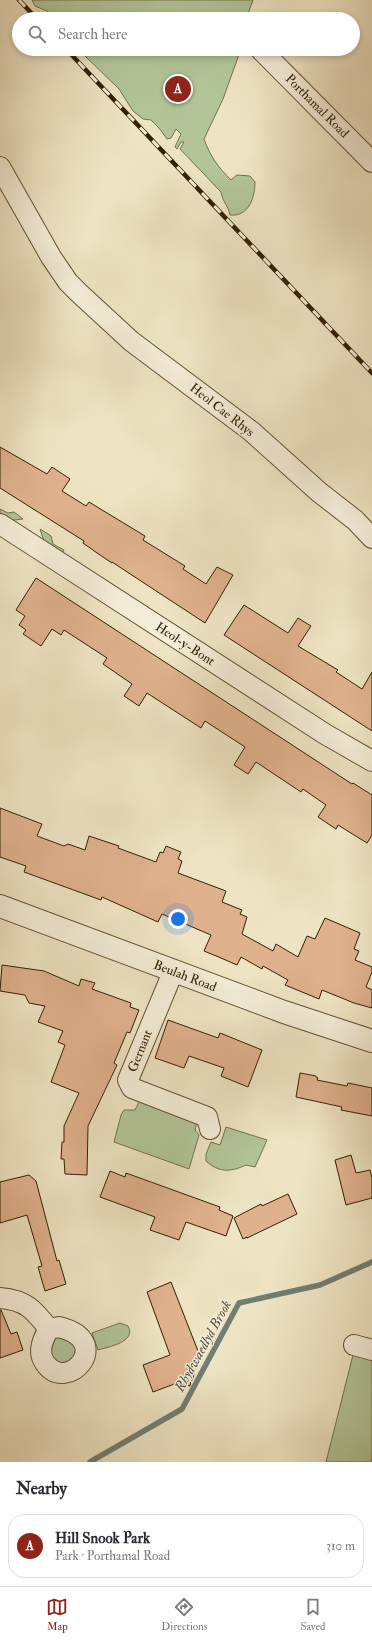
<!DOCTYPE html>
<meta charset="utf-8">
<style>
body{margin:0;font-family:"IM FELL Double Pica",serif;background:#f7f7f7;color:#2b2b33}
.you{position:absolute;left:178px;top:919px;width:14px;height:14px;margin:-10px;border:3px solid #fff;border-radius:50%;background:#1a73e8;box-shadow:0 0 0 6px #1a73e833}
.badge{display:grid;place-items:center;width:26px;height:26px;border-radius:50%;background:#8f2418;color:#fff;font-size:13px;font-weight:700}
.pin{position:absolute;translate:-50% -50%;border:2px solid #fff;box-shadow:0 1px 4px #0006}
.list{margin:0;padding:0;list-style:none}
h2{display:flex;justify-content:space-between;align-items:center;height:52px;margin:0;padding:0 16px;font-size:17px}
h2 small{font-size:13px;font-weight:400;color:#7c7c81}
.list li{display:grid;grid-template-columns:26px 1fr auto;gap:12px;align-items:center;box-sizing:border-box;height:64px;margin:0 8px 8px;padding:0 8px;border:1px solid #e1e1e2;border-radius:16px}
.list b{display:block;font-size:15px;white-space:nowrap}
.list p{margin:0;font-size:13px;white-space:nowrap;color:#7c7c81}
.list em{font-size:13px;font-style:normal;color:#7c7c81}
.icon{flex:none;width:22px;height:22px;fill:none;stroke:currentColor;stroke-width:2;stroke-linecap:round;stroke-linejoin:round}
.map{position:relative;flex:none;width:372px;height:1462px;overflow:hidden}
.search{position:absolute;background:#fff;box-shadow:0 2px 6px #0003;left:12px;right:12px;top:12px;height:44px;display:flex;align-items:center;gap:10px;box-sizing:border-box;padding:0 14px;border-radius:22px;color:#7c7c81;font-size:15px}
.sheet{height:124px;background:#fff}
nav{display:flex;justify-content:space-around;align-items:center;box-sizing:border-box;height:56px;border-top:1px solid #e1e1e2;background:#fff;font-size:11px;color:#7c7c81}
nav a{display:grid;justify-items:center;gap:2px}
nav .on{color:#8f2418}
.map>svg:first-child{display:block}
.green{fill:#b2c599;stroke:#72724f}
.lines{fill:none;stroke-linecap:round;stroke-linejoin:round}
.stream{stroke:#717e72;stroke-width:5.5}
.building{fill:#dfb18d;stroke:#332005}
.minor-casing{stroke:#625134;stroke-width:22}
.tertiary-casing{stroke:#625134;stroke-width:24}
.minor{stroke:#f4edd8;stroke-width:20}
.tertiary{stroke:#f4edd8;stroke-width:22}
.rail-casing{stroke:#332005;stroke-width:4.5}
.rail{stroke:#f4edd8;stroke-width:3;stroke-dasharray:9;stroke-linecap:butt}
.labels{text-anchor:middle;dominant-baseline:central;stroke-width:3;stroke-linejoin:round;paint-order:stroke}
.street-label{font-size:13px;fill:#332005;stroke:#f4edd8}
.water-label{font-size:14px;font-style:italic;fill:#524f3b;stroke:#f4edd8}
</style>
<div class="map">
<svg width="372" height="1462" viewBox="0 0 372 1462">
<rect width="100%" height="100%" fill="#eee4c3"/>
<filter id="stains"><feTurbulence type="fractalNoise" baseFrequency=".005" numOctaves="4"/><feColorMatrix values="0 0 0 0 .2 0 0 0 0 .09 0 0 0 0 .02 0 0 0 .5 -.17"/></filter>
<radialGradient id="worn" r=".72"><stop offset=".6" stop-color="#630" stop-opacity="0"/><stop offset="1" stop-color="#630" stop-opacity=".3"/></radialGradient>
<g class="green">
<path d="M32,0H253L246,19H55L47,11L35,6Z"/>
<path d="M79,49H241L223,99L204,139C210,156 218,167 231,180L237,175L250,176L255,182C255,197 249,217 230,215C228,205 223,203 221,192L180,149L184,142H181L177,149L175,147L181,134L176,129L171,138L167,139L159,128L151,120L143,119L133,111L119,89L86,57Z"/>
<path d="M0,509L8,513L14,512L23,519L6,521L0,517Z"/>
<path d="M40,529L51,536L53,544L64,550L61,556L46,547Z"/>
<path d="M140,1100L197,1122L195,1130L199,1135L189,1169L114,1142L121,1115L124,1110H135Z"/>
<path d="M226,1127L267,1140L255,1167L246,1165C231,1172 219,1173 206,1161V1154L211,1142L220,1145Z"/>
<path d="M120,1323L128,1326C137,1342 108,1347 98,1350L92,1333Z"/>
<path d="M57,1337L74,1341L77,1355L66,1365L52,1361L49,1347L53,1339Z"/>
<path d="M354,1351L372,1355V1457L371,1462H326Z"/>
</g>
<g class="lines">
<path class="stream" d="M90,1462L182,1409L239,1303L320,1285L372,1262"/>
</g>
<g class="building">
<path d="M0,447L47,474L52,467L70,479L62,491L86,506L89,502L145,536L143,540L185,566L183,569L206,584L217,567L233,575L205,623L112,562V563L97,553L83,543L84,541L0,488Z"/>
<path d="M36,578L352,784L353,783L372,795V835L367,843L338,825L336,829L318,817L326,805L303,789L301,792L256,762L248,774L234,765L245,747L205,721L201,728L147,693L139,706L124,696L132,684L103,664L107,658L64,630L61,635L52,629L41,646L23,634L26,630L19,625L25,616L16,610Z"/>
<path d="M244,605L288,633L298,618L311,626L298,646L338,670L336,672L362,689L372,672V731L224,635Z"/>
<path d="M0,808L42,824L37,836L64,846L68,844L85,850L89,836L119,846L118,848L156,862L160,852L163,853L166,846L181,852L178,859L182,861L178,873L226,891L222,902L242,910L240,914L247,917L242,934L273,951L276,944L298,957L307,936L315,939L325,918L360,933L354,949L359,951L355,960L372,967V972L366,987L372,990V1008L354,1003L322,990L319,999L285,985L288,980L263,966L262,969L241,957L237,965L221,958L204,951L211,935L162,914L158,922L102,897L101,900L24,872L26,866L0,857Z"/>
<path d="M2,965L44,971L79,986L81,979L95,983L92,989L131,1003L130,1007L139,1010L130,1033L127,1032L114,1063L117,1065L88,1126L87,1175L65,1174L64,1159H61L62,1142H64V1126L79,1093L51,1082L65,1045L58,1042L63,1031L38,1022L45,1006L29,1003L25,995L0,991Z"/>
<path d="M168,1020L218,1038L220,1033L262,1050L248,1087L221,1076L224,1068L189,1056L184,1068L155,1058Z"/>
<path d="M300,1073L316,1076V1077L318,1078L317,1080L347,1086L348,1083L372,1088V1116L341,1110L342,1107L296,1097Z"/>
<path d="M351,1155L356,1173L370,1170L372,1178V1198L346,1205L335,1160Z"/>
<path d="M110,1171L125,1177L126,1173L220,1207L219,1210L233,1216L226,1236L186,1222L179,1240L150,1230L155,1217L100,1197Z"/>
<path d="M29,1175L36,1181L57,1261L59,1260L66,1284L45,1291L38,1267L42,1266L27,1215L0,1223V1182Z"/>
<path d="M288,1194L297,1214L247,1238V1237L243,1239L234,1218L261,1204L262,1206Z"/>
<path d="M171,1282L198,1351L193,1379H191L190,1386L177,1383L153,1392L143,1365L170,1355L147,1292Z"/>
<path d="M0,1310H1L11,1334L17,1332L23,1350L0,1358Z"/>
</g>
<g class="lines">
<g class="minor-casing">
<g id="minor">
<path d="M261,50L372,162"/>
<path d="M0,167L51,257L68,282L79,293L131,341L251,431L319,492L355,520L372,538"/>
<path d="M0,524L325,734L372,761"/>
<path d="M173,972L128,1080L132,1088L207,1117L210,1129"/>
<path d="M0,1298C26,1300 34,1310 49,1329"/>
<path d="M59,1327C116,1341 67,1395 45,1363C37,1352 42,1340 49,1329Z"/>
<path d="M354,1345L372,1350"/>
</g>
</g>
<g class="tertiary-casing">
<path id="tertiary" d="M0,906L284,1012L372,1041"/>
</g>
<use href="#minor" class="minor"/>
<use href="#tertiary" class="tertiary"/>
<g class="rail-casing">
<g id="rail">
<path d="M19,0L37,19"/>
<path d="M66,49L372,373"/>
</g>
</g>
<use href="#rail" class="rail"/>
</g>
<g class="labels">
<g class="street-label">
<text transform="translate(317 106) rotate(45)">Porthamal Road</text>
<text transform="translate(222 410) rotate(38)">Heol Cae Rhys</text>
<text transform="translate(185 644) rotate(33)">Heol-y-Bont</text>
<text transform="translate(185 976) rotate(21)">Beulah Road</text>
<text transform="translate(140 1051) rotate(-68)">Gernant</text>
</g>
<g class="water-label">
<text transform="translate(203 1346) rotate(-61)">Rhydwaedlyd Brook</text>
</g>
</g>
<rect width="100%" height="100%" filter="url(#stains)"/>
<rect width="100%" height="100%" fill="url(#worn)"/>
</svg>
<div class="you"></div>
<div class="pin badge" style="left:178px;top:89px">A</div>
<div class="search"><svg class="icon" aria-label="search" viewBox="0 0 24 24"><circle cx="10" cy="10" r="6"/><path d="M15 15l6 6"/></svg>Search here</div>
</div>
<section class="sheet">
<h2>Nearby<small></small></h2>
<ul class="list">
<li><span class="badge">A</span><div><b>Hill Snook Park</b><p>Park · Porthamal Road</p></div><em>310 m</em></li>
</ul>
</section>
<nav>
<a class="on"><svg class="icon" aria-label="map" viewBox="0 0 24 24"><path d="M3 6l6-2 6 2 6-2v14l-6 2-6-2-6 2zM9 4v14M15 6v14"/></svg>Map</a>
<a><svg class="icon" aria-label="directions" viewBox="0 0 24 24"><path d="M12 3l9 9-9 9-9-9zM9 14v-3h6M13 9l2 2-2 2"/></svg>Directions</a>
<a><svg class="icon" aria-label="saved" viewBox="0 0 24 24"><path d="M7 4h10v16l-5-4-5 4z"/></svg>Saved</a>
</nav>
